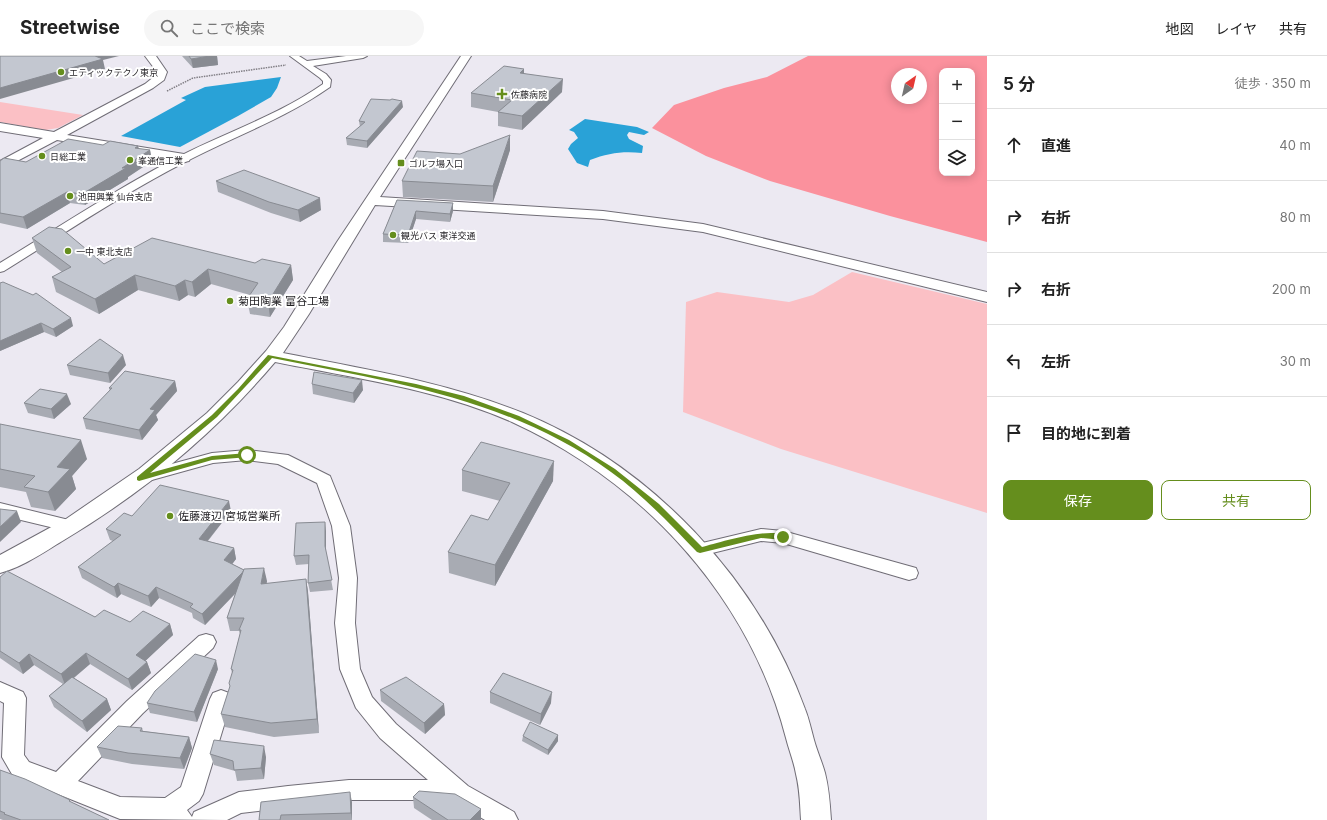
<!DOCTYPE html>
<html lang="ja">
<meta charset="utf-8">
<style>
body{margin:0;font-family:Inter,"Noto Sans JP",sans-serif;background:#f6f6f6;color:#222}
.controls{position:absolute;right:12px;top:12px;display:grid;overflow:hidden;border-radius:8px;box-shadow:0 2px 10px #0003}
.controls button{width:36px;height:36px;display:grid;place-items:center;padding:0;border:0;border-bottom:1px solid #e0e0e0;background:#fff;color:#222;font:20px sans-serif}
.compass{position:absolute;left:891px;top:12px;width:36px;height:36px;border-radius:50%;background:#fff;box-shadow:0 2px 10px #0003;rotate:34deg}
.stop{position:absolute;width:12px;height:12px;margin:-9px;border:3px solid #658e1d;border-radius:50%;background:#fff}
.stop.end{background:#658e1d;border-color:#fff;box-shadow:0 1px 4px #0008}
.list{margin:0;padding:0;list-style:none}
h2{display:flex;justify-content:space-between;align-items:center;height:52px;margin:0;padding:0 16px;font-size:17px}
h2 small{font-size:13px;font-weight:400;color:#767676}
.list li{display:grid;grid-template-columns:26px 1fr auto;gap:12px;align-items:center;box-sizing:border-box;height:72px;padding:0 16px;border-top:1px solid #e0e0e0}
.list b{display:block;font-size:15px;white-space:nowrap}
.list em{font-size:13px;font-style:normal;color:#767676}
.actions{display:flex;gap:8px;padding:12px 16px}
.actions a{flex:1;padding:9px 0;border:1px solid #658e1d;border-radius:8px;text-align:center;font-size:14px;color:#658e1d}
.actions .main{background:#658e1d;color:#fff}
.icon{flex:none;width:22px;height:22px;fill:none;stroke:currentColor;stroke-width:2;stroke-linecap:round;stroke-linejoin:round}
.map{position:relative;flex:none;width:987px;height:764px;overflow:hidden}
header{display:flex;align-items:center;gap:24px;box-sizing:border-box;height:56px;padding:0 20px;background:#fff;border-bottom:1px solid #e0e0e0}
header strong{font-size:19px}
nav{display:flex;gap:22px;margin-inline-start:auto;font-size:14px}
.search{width:280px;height:36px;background:#f6f6f6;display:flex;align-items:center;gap:10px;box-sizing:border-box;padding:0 14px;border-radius:22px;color:#767676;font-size:15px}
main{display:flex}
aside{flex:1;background:#fff}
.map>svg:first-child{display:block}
.green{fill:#fbc0c5}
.forest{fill:#fb919d;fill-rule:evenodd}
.water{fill:#29a2d7}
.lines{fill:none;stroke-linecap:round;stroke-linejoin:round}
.minor-casing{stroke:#706d76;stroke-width:2}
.tertiary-casing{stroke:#706d76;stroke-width:2}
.path{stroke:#807e84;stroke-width:1.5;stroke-dasharray:1.5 1;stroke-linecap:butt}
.minor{fill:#fff;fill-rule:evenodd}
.tertiary{fill:#fff;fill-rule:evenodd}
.wall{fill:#a8abb3}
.shaded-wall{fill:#888b92}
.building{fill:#c3c7d0;stroke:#888b92}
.route{fill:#658e1d}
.poi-dot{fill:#658e1d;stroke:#fff;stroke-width:1.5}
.labels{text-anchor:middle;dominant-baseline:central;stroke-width:4;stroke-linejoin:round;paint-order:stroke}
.far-poi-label{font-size:9px;fill:#201e22;stroke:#fff;text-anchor:start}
.poi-label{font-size:11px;fill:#201e22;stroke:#fff;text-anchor:start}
</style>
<header>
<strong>Streetwise</strong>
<div class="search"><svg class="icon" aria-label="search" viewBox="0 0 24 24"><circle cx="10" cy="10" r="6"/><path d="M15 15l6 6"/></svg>ここで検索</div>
<nav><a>地図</a><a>レイヤ</a><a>共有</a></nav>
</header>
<main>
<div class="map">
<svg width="987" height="764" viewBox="0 0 987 764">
<rect width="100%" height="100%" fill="#ece9f2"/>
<g class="green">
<path d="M0,46L83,59L58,72L46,74L0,66Z"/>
<path d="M852,216L987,248V457L781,393L683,356L686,246L717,236L789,246L813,239Z"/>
</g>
<path class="forest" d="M808,0H987V186L890,160L770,125L706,100L652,72L674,49L724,32L767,21ZM942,15H972V117H942ZM897,18H921V42H897Z"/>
<g class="water">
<path d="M281,21L277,32L271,41L238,60L180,91L121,80L186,44L181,42L205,31Z"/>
<path d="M585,63L637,71L649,76L644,79L629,76L627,79L629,83L643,90L642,97C623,95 608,97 590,104L588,111L577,107L568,93L571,88L578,82L574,76L569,74Z"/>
</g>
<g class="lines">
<g class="minor-casing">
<g id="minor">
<path d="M290,0H299L307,5L346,0H367L363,2L313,10L326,18L331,24L330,31C286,62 235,80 187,105C124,137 65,177 4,215L0,216V207C59,171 118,132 180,100C227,76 279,59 323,28V25L320,22Z"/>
<path d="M247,394L288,399L330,420L350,470L357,522L355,567L360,613L372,641L396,668L468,730L514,756L518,764H485L456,747L425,744H349L241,757L227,764L120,763L13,720L2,701L4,647L0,645V626L23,636L26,642L24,699L29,706L56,716L127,645L199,580L206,578L213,580L216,586L213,592L143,657L78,725L120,741L165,742L181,731L210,643L213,637L221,634L229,637L232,643L203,738L199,745L187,754L192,761L194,756L239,736L288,730L349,724H428L380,682L356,652L340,613L335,567L339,522L332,470L317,427L278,408L247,404L213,407L141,427L135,426L133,422L135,418L212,397Z"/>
<path d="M0,447L77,466L80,470L77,474L71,476L0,459Z"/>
<path d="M761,473L783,475L916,512L918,517L916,522L909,524L783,487L761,485L700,500L694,499L691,494L694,489Z"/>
</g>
</g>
<g class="tertiary-casing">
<g id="tertiary">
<path d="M145,0H156L167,16L164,24L153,32L67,79L184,98L189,99L190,102L189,105L184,106L57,84L0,114V105L43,82L0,75V67L54,76L145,28L155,20L157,16Z"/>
<path d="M461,0H471L380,141L603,155L703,168L987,236V246L703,176L603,163L375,149L309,258L283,297C364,313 446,326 523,357C652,410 757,522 805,653C809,663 811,673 814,684C817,695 822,706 825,717C829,733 830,748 831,764H801C800,749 800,734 796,718C794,706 789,694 786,682C749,540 643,426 512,366C438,333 354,322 275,306C215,377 144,436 64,484C44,496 23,511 0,517V499L66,463L139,413L207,357L238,326L266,295L284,271L337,186Z"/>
</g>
</g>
<path class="path" d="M167,35L193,22L286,9"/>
<use href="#minor" class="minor"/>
<use href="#tertiary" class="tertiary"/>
</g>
<g class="wall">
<path d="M182,0H217L218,9L193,12Z"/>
<path d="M524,17L562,36L522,74L498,70V56L471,51V37Z"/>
<path d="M403,51L367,92L347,89L346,82L360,71L359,65Z"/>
<path d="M103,89L138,90L139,93L150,94L152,105L128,121V123L85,149L70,147L27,173L0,167V105L26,106Z"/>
<path d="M510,94L493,146L403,141L402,125L460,98Z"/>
<path d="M216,125L321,154L300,166L271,157L218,136Z"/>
<path d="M397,144L453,147V155L450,166L416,163L408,187L383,186V178Z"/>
<path d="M32,182L104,208L255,207L291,209L293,224L270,261L250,258L247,243L250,239L211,228L195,241L188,239L179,245L138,234L99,258L56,236L52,221L62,216L37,197Z"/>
<path d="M0,227L73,270L56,281L44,276L0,295Z"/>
<path d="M67,309H126L110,327L70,319Z"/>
<path d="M175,325L177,335L156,359L158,364L142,384L86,373L83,362L110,335L109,332Z"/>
<path d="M312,328L363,334L354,347L313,338Z"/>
<path d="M24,347L71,348L54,363L28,357Z"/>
<path d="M0,368L87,403L72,420L76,433L55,455L31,451L26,436L0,431Z"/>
<path d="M462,414L553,425L495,530L449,517L448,496L488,464L500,445L462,435Z"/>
<path d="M231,455L208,485L234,492L236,503L232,508L267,525L266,528L306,523L308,536L319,677L274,681L225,671L221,658L230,630L232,617L231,613L240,578L239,575H230L227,562L235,538L205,569L193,562L192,557L159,542L151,551L121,538L117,542L82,522L78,511L113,485L110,484L106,473L132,460Z"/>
<path d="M326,475V497L333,534L310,536L308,527L309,508L296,509L294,500Z"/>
<path d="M0,521L95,561L130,566L170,568L173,579L145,605L147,606L151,617L132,634L90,608L74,622L107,643L111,654L87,676L54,651L49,640L63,628L34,609L23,618L0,602Z"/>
<path d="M218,613L197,666L150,657L147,647Z"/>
<path d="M380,634L444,648L445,659L425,678L381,645Z"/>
<path d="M490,636L551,647L540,669L490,647Z"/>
<path d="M142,672L143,675L189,681L192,692L184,713L132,708L102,702L97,691Z"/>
<path d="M558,679V685L548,699L522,685L523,680Z"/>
<path d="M210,698L266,701L264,723L237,725L235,715L214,709Z"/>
<path d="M0,714L71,746L109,764H3L0,763Z"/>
<path d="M413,741L481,753V764H432L414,752Z"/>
<path d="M261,746H352V764H259Z"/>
</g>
<g class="shaded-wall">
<path d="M90,0H119L103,4L105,13L0,43V32Z"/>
<path d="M210,0H217L218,9L193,12L191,3Z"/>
<path d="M524,13V27L520,17Z"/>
<path d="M563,23L562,36L522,74V60Z"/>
<path d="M402,45L403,51L367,92V85Z"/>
<path d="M510,79V94L493,146V130Z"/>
<path d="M138,90L140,100L150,94L152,105L128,121V123L85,149L82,138L122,112L135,92Z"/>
<path d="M67,136L70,147L27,173L23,161Z"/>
<path d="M320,142L321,154L300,166L298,154Z"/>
<path d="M453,147V155L450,166V158Z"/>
<path d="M416,155V163L408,187V179Z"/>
<path d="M291,209L293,224L270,261L268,246Z"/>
<path d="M208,213L211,228L195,241L192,226Z"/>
<path d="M135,219L138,234L99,258L95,243Z"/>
<path d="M185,224L188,239L179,245L175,230Z"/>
<path d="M71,262L73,270L56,281L53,273Z"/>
<path d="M41,267L44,276L0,295V285Z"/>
<path d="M123,299L126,309L110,327L108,317Z"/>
<path d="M362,324L363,334L354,347L353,337Z"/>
<path d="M175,325L177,335L156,359L158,364L142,384L139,374L150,353Z"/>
<path d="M67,338L71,348L54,363L51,353Z"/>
<path d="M81,384L87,403L72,420L76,433L55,455L48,436L57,411Z"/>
<path d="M554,405L553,425L495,530V509Z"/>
<path d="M229,445L231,455L201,493L199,483Z"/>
<path d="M17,455L21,466L0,486V471Z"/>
<path d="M325,466L326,475V499L325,490Z"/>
<path d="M234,492L236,503L227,515L224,504Z"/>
<path d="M264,512L267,525L264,542L261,528Z"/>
<path d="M245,514L247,525L205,569L202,558Z"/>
<path d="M306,523L308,536L319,677L317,663Z"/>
<path d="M118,527L121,538L117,542L114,531Z"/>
<path d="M156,531L159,542L151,551L148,540Z"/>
<path d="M170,568L173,579L140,610L136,599Z"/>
<path d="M86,597L90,608L65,629L61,618Z"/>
<path d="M29,598L34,609L23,618L19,607Z"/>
<path d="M216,604L218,613L197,666L194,656Z"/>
<path d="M147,606L151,617L132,634L128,623Z"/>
<path d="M552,636L551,647L540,669L541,658Z"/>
<path d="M107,643L111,654L87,676L82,665Z"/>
<path d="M444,648L445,659L425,678L424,667Z"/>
<path d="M558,679V685L548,699V694Z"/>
<path d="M189,681L192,692L184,713L180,702Z"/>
<path d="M264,690L266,701L264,723L261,712Z"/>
<path d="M350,736L352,746V764L351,757Z"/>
<path d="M481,753V764H470Z"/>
</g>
<g class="building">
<path d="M0,0H95L103,3L0,32Z"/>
<path d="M189,0H210L191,3Z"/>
<path d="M504,10L524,13L520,17L563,23L522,60L498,56L512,44L471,37Z"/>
<path d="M371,43L390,44L392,43L402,45L367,85L346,82L365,66L359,65Z"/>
<path d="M510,79L493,130L402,125L417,95L460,98Z"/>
<path d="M68,83L103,89L110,85L138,90L135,92L150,94L122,112H126L82,138L67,136L23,161L0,157V105L4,102L26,106Z"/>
<path d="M244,114L320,142L298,154L269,146L216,125Z"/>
<path d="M397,144L453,147L450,158L416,155L408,179L383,178Z"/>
<path d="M49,171L62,173L104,208L152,182L255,207L262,203L291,209L268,246L247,243L258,227L208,213L192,226L185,224L175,230L135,219L95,243L52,221L71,211L32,182Z"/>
<path d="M3,226L33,239L36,237L71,262L53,273L41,267L0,285V227Z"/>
<path d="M100,283L123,299L108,317L67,309Z"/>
<path d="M125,315L175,325L150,353L155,354L139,374L83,362L112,332H109Z"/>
<path d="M314,316L362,324L353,337L312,328Z"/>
<path d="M40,333L67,338L51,353L24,347Z"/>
<path d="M0,368L81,384L57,411L70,413L48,436L24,431L35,420L0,413Z"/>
<path d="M481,386L554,405L495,509L448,496L471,459L488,464L510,427L462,414Z"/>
<path d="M160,429L229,445L199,483L234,492L224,504L244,514L242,517L202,558L190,551L193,548L156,531L148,540L118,527L114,531L78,511L121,479L106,473L124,457L132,460Z"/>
<path d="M0,453L17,455L0,471Z"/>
<path d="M325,466V490L332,524L308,527L309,499L294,500L296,467Z"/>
<path d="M264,512L261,528L306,523L317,663L271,667L221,658L230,630L229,627L233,614L231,613L241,574H239L244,562H227L244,513Z"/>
<path d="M7,515L95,561L104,554L130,566L143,555L170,568L136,599L147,606L128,623L86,597L61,618L29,598L19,607L0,595V521Z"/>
<path d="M195,598L216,604L194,656L147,647L155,635Z"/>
<path d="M503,617L552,636L541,658L490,636Z"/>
<path d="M72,621L107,643L82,665L49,640Z"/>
<path d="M406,621L444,648L424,667L380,634Z"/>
<path d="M530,666L558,679L548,694L523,680Z"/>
<path d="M118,670L142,672L140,675L189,681L180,702L128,697L97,691Z"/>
<path d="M214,684L264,690L261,712L234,714L233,705L210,698Z"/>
<path d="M0,714L25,723L70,744L69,745L109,764H21L4,758L5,757L0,755Z"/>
<path d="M419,735L455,738L481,753L470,764H448L413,741Z"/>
<path d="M350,736L351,757L281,759L280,764H259L261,746Z"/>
</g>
<path class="route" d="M268,299L416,328L464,340L519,360L569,384L615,413L659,448L702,491C718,487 774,469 787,481L783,484L761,482L700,497L697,496C670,468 643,439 611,416C509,342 391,326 272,302L217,361L150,417L212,400L247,397L249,398V401L212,404L139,425L137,424V421L212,359L238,333Z"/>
<g class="poi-dot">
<circle cx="61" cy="16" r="4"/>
<path d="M500 32h4v4h4v4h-4v4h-4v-4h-4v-4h4z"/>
<circle cx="42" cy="100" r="4"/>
<circle cx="130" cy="104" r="4"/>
<rect x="397" y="103" width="8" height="8" rx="2"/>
<circle cx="70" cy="140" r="4"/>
<circle cx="393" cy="179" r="4"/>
<circle cx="68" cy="195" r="4"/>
<circle cx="230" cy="245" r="4"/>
<circle cx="170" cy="460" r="4"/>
</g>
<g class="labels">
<g class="far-poi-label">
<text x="69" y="16">エティックテクノ東京</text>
<text x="511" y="38">佐藤病院</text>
<text x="50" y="100">日総工業</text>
<text x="138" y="104">峯通信工業</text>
<text x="409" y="107">ゴルフ場入口</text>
<text x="78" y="140">池田興業 仙台支店</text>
<text x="401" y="179">観光バス 東洋交通</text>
<text x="76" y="195">一中 東北支店</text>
</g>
<g class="poi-label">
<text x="238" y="245">菊田陶業 富谷工場</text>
<text x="178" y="460">佐藤渡辺 宮城営業所</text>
</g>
</g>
</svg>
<div class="controls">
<button>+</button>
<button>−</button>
<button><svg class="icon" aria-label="layers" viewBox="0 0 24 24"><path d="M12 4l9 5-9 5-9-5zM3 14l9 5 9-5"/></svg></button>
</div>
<svg class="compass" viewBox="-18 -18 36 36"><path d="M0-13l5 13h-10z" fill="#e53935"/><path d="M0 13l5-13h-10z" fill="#767676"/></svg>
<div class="stop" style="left:247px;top:399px"></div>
<div class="stop end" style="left:783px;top:481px"></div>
</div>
<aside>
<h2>5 分<small>徒歩 · 350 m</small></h2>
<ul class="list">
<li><svg class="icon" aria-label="ahead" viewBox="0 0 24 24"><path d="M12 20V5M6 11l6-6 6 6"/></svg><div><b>直進</b></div><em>40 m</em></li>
<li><svg class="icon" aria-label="right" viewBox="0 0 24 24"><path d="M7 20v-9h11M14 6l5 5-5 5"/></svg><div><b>右折</b></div><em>80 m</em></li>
<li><svg class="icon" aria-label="right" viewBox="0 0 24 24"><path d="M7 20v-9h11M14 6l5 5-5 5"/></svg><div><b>右折</b></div><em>200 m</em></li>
<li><svg class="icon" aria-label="left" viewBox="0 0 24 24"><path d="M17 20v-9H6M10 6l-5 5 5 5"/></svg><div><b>左折</b></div><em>30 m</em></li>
<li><svg class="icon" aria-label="arrive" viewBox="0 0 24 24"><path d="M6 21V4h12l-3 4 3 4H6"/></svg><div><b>目的地に到着</b></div></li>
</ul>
<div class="actions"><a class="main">保存</a><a>共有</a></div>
</aside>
</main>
